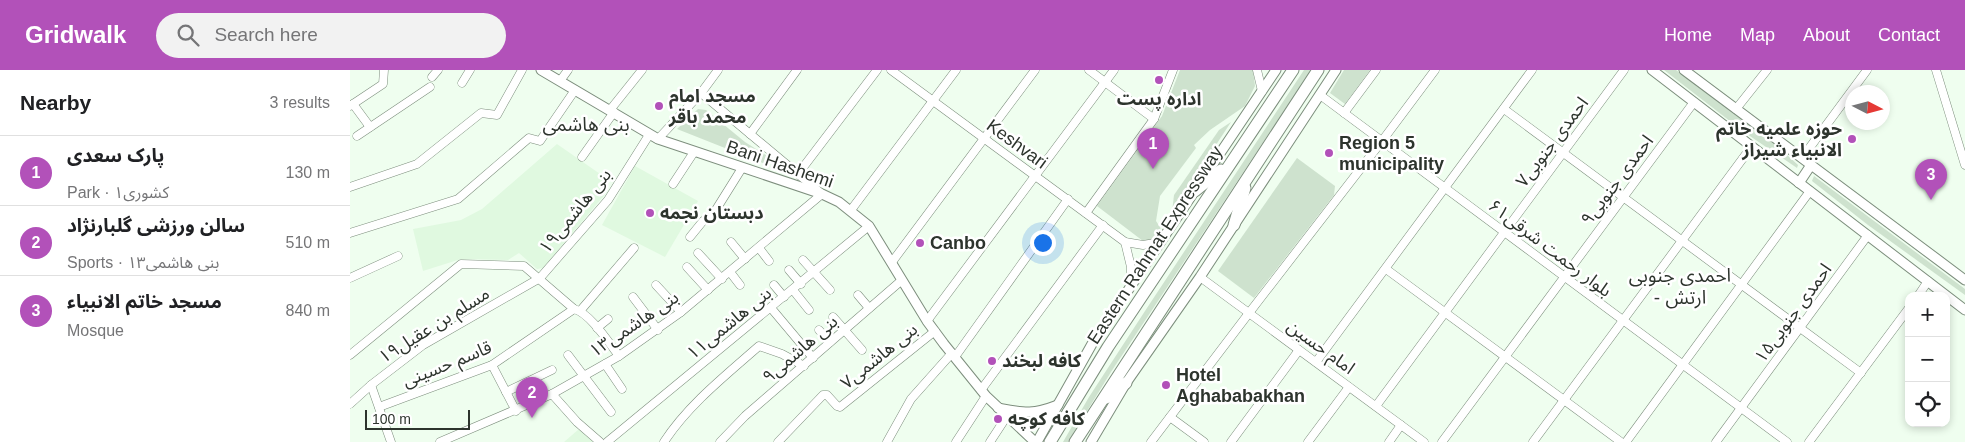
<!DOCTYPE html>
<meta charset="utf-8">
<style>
body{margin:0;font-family:Helvetica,"Noto Sans Arabic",sans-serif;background:#f2f2f2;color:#202124}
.controls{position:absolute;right:15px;bottom:15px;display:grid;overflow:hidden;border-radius:10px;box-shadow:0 2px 8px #0003}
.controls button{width:45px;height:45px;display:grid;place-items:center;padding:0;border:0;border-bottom:1px solid #e0e0e0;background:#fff;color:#202124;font:25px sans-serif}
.compass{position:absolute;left:1495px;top:15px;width:45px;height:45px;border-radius:50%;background:#fff;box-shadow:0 2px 8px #0003;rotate:96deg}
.scale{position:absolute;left:15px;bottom:12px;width:105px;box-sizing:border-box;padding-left:5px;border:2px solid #2d342d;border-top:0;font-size:14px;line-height:18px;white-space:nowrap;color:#2d342d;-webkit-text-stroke:4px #fff;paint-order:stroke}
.you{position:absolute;left:692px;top:172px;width:18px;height:18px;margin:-12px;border:4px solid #fff;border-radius:50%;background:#1a73e8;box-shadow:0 0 0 8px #1a73e833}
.badge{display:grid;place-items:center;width:32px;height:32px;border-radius:50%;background:#b251b9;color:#fff;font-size:16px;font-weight:700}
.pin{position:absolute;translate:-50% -41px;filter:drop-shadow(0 1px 2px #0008)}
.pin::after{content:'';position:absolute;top:26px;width:18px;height:15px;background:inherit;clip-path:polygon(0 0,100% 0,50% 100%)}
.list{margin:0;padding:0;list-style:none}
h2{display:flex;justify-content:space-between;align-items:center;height:65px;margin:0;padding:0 20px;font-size:21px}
h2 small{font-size:16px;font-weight:400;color:#757577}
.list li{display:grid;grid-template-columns:32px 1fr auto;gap:15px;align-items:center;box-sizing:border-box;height:70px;padding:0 20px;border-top:1px solid #e0e0e0}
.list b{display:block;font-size:19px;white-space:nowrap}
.list p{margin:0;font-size:16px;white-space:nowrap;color:#757577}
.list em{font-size:16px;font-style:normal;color:#757577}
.icon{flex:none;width:28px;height:28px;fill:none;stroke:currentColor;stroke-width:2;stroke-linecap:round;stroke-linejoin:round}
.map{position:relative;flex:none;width:1615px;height:372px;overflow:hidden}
header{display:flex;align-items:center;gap:30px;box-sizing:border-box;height:70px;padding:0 25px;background:#b251b9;color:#fff}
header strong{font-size:24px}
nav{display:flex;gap:28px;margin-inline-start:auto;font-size:18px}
.search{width:350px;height:45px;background:#f2f2f2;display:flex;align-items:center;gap:12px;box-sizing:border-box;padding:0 18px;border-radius:28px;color:#757577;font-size:19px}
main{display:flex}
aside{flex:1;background:#fff}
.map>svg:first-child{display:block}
.built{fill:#e0f9e0}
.green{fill:#cee2ce}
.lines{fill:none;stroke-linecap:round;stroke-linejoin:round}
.minor-casing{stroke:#7d8e7d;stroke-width:9}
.major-casing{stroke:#7d8e7d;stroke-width:11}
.highway-casing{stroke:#7d8e7d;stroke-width:13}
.minor{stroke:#fff;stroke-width:8}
.major{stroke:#fff;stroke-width:9}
.highway{stroke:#fff;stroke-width:11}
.poi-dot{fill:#b251b9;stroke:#fff;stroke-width:2}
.labels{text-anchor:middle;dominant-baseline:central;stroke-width:5;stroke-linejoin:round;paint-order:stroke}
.poi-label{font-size:18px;font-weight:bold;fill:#2d342d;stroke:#fff;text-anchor:start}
.street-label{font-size:18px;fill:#2d342d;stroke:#fff}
.neighbourhood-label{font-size:19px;fill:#2d342d;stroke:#fff}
</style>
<header>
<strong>Gridwalk</strong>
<div class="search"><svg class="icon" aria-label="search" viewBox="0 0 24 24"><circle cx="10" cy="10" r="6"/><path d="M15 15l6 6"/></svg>Search here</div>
<nav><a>Home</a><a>Map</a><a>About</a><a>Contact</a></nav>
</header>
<main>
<aside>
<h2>Nearby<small>3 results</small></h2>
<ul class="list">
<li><span class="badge">1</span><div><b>پارک سعدی</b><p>Park · ۱کشوری</p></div><em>130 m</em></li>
<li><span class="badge">2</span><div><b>سالن ورزشی گلبارنژاد</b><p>Sports · بنی هاشمی۱۳</p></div><em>510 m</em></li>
<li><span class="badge">3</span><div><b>مسجد خاتم الانبیاء</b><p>Mosque</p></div><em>840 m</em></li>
</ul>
</aside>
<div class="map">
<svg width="1615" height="372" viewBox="0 0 1615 372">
<rect width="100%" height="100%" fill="#effeef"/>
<g class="built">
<path d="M207,74L253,106L257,122L193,198L187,199L169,183L158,190L111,189L73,201L63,159L111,150L132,139Z"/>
<path d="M285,96L348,131L315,187L252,155Z"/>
<path d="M229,359L243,372H214Z"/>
</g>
<g class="green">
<path d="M830,0H903L905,16L895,36L860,60L844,75L846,78L810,126L806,151L810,157L811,162L803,170L793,171L747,136L812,46Z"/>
<path d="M954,0H961L761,302L718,372H713L739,327L795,241Z"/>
<path d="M994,0H1020L995,34L980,23Z"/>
<path d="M1314,0H1326L1422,71L1448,95L1447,98L1394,62Z"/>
<path d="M348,39L356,40L395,72L419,87L415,94L327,59Z"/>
<path d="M881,52L822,142L824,125L869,60Z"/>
<path d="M947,88L985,116L984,125L904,228L868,201Z"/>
<path d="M1464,106L1615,219V225L1518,155L1462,111Z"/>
</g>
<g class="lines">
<g class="minor-casing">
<g id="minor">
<path d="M541,0L775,172L793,175L811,172"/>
<path d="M739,0L804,49"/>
<path d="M907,0L912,21"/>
<path d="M1586,0L1615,95"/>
<path d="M82,7L88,0"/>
<path d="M210,11L218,0"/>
<path d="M112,13L120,0"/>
<path d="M970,25L1437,372"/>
<path d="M3,34L20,57"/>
<path d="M0,36L33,14L34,0"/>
<path d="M1154,39L1511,303"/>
<path d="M1386,39L1417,0"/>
<path d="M260,40L292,0"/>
<path d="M994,43L1026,0"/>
<path d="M400,64L447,0"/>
<path d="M7,66L80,17"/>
<path d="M308,69L351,23L368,0"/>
<path d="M232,87L264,42"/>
<path d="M1452,88L1517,0"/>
<path d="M448,104L527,0"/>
<path d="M323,114L344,82"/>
<path d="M0,117L67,94L131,43L147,45L172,0"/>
<path d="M501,140L606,0"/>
<path d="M736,143L804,49L823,0"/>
<path d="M0,163L108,129L179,68L190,71L225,20"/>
<path d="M340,167L353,151L362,146L392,98"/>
<path d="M381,172L395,189"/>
<path d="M775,172L781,197V216"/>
<path d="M409,178L419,191"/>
<path d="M348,183L372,209"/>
<path d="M453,190L480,220"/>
<path d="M542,192L685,0"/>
<path d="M337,197L358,220"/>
<path d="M1036,199L1271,372"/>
<path d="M439,200L451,214"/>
<path d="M380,202L390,215"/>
<path d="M850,207L1074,372"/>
<path d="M0,208L48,186"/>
<path d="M306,215L331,242"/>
<path d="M424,215L434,227"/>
<path d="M443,220L459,240"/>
<path d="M508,225L519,238"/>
<path d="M1568,226L1578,211"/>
<path d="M283,227L308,260"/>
<path d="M421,238L463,288"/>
<path d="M230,241L284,178"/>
<path d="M483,247L512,280"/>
<path d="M577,251L764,0"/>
<path d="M247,258L258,249"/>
<path d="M469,260L480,272"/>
<path d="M0,285L111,194L174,196L224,239C240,243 259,273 269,286"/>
<path d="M218,285L261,342"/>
<path d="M605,287L718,129"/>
<path d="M966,292L1182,0"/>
<path d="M255,294L272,319"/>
<path d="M142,295L166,341"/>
<path d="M21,315L41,372"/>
<path d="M631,320L753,155"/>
<path d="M156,322L202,300"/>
<path d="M202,324L227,352L250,372"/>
<path d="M0,334L21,315L73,275L190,208L258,130L299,65"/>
<path d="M1026,336L1274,0"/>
<path d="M29,337L142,295L224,239"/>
<path d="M820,347L854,372"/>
<path d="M90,372L202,324L269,286L331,242L472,124L351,23"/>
<path d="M257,372L519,156"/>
<path d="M314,372C338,335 376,305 409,276L432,284L454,296"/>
<path d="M370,372L395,346L552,210"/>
<path d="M428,372L473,325H477L487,336L490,337L585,261"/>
<path d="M537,372L561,329L602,283"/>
<path d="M606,372L636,326"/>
<path d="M640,372L657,346"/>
<path d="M801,372L899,243L1032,71L1085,0"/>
<path d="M881,372L949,280"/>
<path d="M958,372L999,317"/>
<path d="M1039,372L1051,355"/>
<path d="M1092,372L1344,32"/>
<path d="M1183,372L1402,76"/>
<path d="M1276,372L1460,121"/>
<path d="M1366,372L1518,165"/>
<path d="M1459,372L1559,238"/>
</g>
</g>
<g class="major-casing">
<g id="major">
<path d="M191,0L308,69L472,124L489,132L519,156L577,251L594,274L636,326L685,372"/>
<path d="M1302,0L1615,240"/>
<path d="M1334,0L1615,210"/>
<path d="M1449,113L1461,95"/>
<path d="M648,338C675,343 682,345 708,335"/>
<path d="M687,372L742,274L926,0"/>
<path d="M741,372L776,313L850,207L986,0"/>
</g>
</g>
<g class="highway-casing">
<g id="highway">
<path d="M845,121L871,100"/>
<path d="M884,155L895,118"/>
<path d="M756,328L776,313"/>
<path d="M700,372L758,277L943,0"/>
<path d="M725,372L968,0"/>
</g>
</g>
<use href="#minor" class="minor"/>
<use href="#major" class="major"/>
<use href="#highway" class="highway"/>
</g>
<g class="poi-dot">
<circle cx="809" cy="10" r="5"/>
<circle cx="309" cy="36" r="5"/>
<circle cx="1502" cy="69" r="5"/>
<circle cx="979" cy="83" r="5"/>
<circle cx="300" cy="143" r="5"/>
<circle cx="570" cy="173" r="5"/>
<circle cx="642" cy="291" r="5"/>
<circle cx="816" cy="315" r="5"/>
<circle cx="648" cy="349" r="5"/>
</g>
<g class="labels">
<g class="poi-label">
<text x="319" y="26">مسجد امام<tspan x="319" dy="21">محمد باقر</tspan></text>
<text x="809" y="29" text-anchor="middle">اداره پست</text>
<text x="1492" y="59" text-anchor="end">حوزه علمیه خاتم<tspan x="1492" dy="21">الانبیاء شیراز</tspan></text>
<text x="989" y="73">Region 5<tspan x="989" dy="21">municipality</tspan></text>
<text x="310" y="143">دبستان نجمه</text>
<text x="580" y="173">Canbo</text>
<text x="652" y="291">کافه لبخند</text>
<text x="826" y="305">Hotel<tspan x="826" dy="21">Aghababakhan</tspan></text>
<text x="658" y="349">کافه کوچه</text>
</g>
<g class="street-label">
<text transform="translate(1202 72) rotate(-53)">احمدی جنوبی۷</text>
<text transform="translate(667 74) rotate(36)">Keshvari</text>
<text transform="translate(430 94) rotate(19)">Bani Hashemi</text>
<text transform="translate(1267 110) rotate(-53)">احمدی جنوبی۹</text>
<text transform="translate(225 141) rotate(-51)">بنی هاشمی۱۹</text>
<text transform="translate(805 175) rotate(-57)">Eastern Rahmat Expressway</text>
<text transform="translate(1200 178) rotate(37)">بلوار رحمت شرقی۶۱</text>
<text transform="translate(1443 243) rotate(-54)">احمدی جنوبی۱۵</text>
<text transform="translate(379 253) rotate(-39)">بنی هاشمی۱۱</text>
<text transform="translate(284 254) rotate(-34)">بنی هاشمی۱۳</text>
<text transform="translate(84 255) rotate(-32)">مسلم بن عقیل۱۹</text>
<text transform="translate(971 277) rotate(36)">امام حسین</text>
<text transform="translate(450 279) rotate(-41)">بنی هاشمی۹</text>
<text transform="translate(529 286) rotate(-39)">بنی هاشمی۷</text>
<text transform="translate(97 294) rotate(-22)">قاسم حسینی</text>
</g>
<g class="neighbourhood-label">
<text x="236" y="54">بنی هاشمی</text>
<text x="1330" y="205">احمدی جنوبی<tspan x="1330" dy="22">- ارتش</tspan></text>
</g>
</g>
</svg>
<div class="controls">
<button>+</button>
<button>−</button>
<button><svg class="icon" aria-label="locate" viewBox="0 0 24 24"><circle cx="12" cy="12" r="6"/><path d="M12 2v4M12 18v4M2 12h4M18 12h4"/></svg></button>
</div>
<svg class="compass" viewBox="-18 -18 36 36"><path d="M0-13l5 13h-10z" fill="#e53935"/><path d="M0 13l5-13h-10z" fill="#757577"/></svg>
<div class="scale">100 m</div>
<div class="you"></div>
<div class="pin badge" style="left:803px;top:99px">1</div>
<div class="pin badge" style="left:182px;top:348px">2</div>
<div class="pin badge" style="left:1581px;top:130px">3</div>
</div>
</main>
